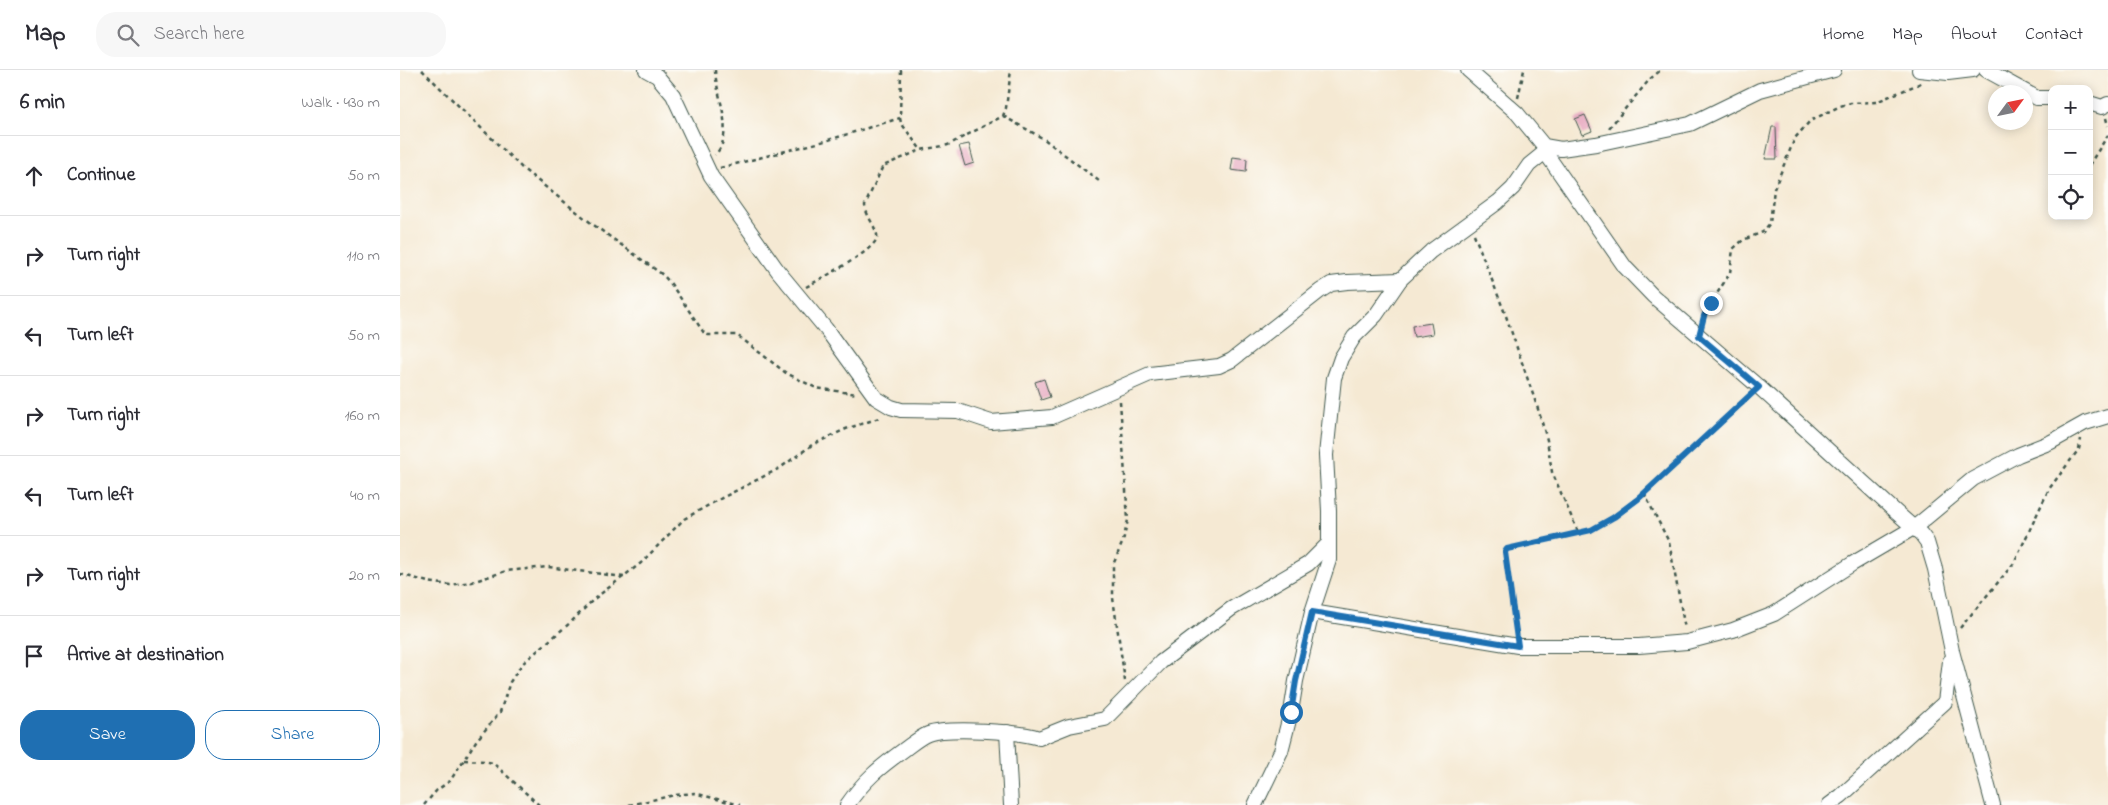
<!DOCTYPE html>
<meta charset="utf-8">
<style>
body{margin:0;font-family:"Indie Flower",sans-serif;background:#f7f7f7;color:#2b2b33}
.controls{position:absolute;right:15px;top:15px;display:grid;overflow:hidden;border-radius:10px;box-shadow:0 2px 12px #0003}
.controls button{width:45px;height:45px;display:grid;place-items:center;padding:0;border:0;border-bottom:1px solid #e1e1e2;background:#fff;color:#2b2b33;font:25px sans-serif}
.compass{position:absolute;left:1588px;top:15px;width:45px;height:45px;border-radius:50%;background:#fff;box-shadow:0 2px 12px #0003;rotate:57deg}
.stop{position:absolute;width:15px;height:15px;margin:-11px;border:4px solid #1f6fb2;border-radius:50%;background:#fff}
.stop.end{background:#1f6fb2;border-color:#fff;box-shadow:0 1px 5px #0008}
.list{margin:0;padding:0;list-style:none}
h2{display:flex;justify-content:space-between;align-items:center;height:65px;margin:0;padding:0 20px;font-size:21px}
h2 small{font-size:16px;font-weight:400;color:#7c7c81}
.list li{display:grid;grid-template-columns:32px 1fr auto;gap:15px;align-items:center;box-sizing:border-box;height:80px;padding:0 20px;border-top:1px solid #e1e1e2}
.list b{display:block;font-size:19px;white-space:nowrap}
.list em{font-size:16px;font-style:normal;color:#7c7c81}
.actions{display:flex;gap:10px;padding:15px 20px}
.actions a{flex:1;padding:11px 0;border:1px solid #1f6fb2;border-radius:20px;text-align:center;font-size:18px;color:#1f6fb2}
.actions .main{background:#1f6fb2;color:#fff}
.icon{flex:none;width:28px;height:28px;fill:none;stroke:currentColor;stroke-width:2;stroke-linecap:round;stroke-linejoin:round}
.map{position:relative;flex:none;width:1708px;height:735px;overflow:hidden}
header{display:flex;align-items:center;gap:30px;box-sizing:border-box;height:70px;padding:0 25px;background:#fff;border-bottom:1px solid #e1e1e2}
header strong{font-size:24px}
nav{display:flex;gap:28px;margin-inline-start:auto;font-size:18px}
.search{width:350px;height:45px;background:#f7f7f7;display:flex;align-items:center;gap:12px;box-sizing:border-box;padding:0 18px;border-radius:20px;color:#7c7c81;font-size:19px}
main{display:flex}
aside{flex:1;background:#fff}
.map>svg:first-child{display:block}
.building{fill:#e8adc3}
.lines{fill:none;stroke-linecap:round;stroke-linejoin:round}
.minor-casing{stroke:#3f574c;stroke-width:16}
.path{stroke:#3f574c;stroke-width:2.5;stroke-dasharray:4 4;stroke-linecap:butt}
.minor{stroke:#fff;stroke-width:14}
.route{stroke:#1f6fb2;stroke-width:6}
</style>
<header>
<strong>Map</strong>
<div class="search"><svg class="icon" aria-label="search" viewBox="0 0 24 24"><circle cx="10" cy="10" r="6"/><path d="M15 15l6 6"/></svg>Search here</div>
<nav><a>Home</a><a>Map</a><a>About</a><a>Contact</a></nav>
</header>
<main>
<aside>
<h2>6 min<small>Walk · 430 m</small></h2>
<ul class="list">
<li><svg class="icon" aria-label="ahead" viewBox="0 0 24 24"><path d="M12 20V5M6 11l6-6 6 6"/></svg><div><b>Continue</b></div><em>50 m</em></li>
<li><svg class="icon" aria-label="right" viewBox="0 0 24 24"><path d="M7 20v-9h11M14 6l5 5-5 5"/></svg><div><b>Turn right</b></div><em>110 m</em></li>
<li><svg class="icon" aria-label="left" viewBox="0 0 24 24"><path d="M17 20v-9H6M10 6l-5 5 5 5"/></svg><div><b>Turn left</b></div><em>50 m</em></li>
<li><svg class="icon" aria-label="right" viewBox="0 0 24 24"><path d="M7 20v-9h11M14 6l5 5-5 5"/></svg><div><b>Turn right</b></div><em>160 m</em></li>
<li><svg class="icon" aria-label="left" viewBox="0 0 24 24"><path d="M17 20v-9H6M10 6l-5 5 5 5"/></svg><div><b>Turn left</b></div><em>40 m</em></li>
<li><svg class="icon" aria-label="right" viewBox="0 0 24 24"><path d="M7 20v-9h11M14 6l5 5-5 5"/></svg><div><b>Turn right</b></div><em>20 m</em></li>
<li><svg class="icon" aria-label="arrive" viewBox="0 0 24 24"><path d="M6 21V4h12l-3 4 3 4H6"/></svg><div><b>Arrive at destination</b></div></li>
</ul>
<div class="actions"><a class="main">Save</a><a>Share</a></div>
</aside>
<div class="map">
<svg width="1708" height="735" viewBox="0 0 1708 735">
<rect width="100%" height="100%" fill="#fdfcf7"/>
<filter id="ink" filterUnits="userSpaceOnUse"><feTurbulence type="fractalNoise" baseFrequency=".02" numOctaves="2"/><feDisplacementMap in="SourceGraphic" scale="10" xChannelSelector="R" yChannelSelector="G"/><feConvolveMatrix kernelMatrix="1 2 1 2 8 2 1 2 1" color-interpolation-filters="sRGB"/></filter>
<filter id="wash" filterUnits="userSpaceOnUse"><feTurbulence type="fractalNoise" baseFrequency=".0096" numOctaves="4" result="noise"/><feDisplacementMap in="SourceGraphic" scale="20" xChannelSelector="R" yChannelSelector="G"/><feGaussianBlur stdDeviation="1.12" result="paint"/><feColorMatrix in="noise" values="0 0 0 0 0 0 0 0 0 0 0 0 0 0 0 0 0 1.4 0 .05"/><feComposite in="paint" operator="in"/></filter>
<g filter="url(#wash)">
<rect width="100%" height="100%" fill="#f5e9d3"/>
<g id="blocks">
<g class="building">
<path d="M1185,45L1192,61L1182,65L1175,49Z"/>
<path d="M1372,57H1376L1377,89H1365Z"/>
<path d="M569,74L574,93L565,96L559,76Z"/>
<path d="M833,87L847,89L846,102L831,100Z"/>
<path d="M1031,253L1033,264L1014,267L1012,256Z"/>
<path d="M644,309L650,327L641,330L635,312Z"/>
</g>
</g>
</g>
<g filter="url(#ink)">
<use href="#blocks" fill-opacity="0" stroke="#3f574c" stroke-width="1"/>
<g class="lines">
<g class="minor-casing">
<g id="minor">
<path d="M246,0L257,6L273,25L311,106L378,201L426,259L476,328L491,337L501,340L558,341L591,352L652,347L750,304L819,296L832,290L920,221L931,214L947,212L1000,210"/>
<path d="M1068,0L1117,43L1144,76L1161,79L1196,74L1290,54L1360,20L1434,0"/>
<path d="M1519,0L1548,3L1573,0"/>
<path d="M1586,0L1637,28H1652"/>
<path d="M1689,33L1702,37L1708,34"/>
<path d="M1144,76L1145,82L1225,197L1253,226L1359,317L1497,443L1521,464L1527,472L1535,499L1552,581L1593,735"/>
<path d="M912,542L1118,576H1239L1287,572L1333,560L1374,544L1452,494L1515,457L1573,409L1618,385L1651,372L1685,353L1708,346"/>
<path d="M607,662L611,735"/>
<path d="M447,735C466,708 479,698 505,679C512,674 520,667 528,664C547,657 619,661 639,668L669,656L705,649L761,592L831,539L908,494L929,473"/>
<path d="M855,735L881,681L891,642L896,611L912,542L929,490V441L926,385L934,308L941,288L954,267L976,245L1000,210L1031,181L1098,132L1113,118L1129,95L1145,82"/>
<path d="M1429,735L1441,726L1545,632L1550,591"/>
</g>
</g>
<g class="path">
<path d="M22,0L123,99L191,153L263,205L271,214L304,263L308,265H337L386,303L416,318L457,324"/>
<path d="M315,0C316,26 336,63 315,85"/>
<path d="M501,0L500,48L501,53L521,80"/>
<path d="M1118,28L1124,0"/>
<path d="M603,46L644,69L699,111"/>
<path d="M1706,48L1708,56"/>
<path d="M1209,58L1250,9L1261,0"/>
<path d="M1689,95L1708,65"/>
<path d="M320,98L425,71L500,48"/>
<path d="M1074,164L1106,246L1139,342L1147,370L1152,402L1178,462"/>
<path d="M406,217C420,209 473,182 477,168C479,161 465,145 465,135L483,96L521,80L548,75L603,46L606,38L611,0"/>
<path d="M1303,251L1311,233L1330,203L1333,179L1343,170L1363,162L1370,153L1374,119L1395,68L1410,51L1440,36L1451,33L1476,32L1521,13"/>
<path d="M720,331L728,450L723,471L713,495V528L725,611"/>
<path d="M1244,423L1269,472L1285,559"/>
<path d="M0,504L28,512L50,515L72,512L106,501L148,497L224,507"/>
<path d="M1560,558L1614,493L1649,419L1679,379L1681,369"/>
<path d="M1117,564L1105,482L1107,479L1191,460L1214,447L1238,429L1351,325"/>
<path d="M64,690L84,691L93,693L139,735"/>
<path d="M24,735L37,720L50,711L76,671L100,642L110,612L122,594L171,552L194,529L241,493L284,449L316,431L380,398L412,375L446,359L482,347"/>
<path d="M229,735L275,725L294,723L340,735"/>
</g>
<use href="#minor" class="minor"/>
</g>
</g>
<g class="lines" filter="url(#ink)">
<path class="route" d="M891,642L896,611L912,542L1118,576L1105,482L1107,479L1191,460L1214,447L1238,429L1359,317L1299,266L1304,246L1311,233"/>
</g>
</svg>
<div class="controls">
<button>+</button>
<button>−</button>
<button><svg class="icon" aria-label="locate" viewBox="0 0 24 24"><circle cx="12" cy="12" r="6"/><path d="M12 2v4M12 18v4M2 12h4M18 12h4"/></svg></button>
</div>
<svg class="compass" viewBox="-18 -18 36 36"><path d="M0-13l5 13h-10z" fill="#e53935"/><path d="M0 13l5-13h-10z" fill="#7c7c81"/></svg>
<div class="stop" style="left:891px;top:642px"></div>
<div class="stop end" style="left:1311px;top:233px"></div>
</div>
</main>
